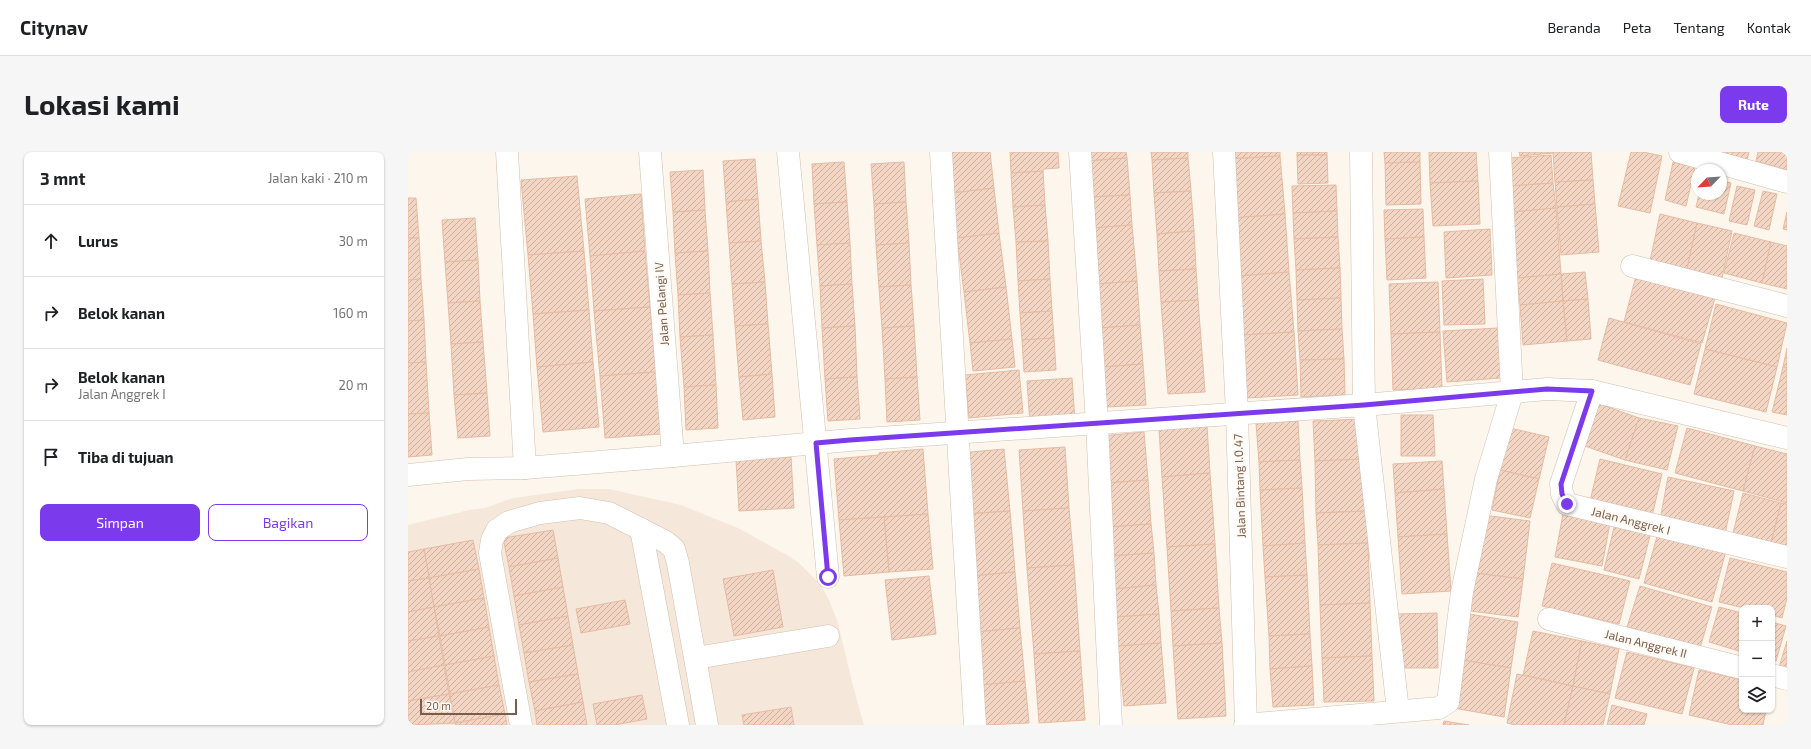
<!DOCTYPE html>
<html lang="id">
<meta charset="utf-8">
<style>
body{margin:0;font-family:"Exo 2",sans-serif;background:#f6f6f6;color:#202124}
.controls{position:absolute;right:12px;bottom:12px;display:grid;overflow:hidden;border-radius:8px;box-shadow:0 1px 3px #0004}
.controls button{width:36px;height:36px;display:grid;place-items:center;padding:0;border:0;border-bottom:1px solid #e0e0e0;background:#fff;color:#202124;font:20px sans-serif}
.compass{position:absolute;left:1283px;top:12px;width:36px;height:36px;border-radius:50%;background:#fff;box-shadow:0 1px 3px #0004;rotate:245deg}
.scale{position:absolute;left:12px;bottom:10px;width:97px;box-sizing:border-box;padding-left:4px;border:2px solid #7a5c4d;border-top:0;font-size:11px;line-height:14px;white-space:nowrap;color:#7a5c4d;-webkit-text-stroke:3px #fffaf3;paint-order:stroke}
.stop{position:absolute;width:12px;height:12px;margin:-9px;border:3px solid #7c3aed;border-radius:50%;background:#fff}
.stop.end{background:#7c3aed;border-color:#fff;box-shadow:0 1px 4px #0008}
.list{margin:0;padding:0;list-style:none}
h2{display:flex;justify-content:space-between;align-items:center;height:52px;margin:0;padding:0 16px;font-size:17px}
h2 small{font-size:13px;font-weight:400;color:#757577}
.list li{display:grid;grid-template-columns:26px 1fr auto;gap:12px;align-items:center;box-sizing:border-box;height:72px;padding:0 16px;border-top:1px solid #e0e0e0}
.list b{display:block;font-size:15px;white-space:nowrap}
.list p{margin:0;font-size:13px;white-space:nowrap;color:#757577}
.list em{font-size:13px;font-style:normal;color:#757577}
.actions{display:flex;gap:8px;padding:12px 16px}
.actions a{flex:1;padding:9px 0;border:1px solid #7c3aed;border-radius:8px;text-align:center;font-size:14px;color:#7c3aed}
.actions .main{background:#7c3aed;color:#fff}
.icon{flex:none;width:22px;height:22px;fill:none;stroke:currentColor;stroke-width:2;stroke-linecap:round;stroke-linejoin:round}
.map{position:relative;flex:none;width:1379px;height:573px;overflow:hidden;border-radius:8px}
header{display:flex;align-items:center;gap:24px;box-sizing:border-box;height:56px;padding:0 20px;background:#fff;border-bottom:1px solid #e0e0e0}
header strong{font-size:19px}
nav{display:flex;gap:22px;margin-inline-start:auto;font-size:14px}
.intro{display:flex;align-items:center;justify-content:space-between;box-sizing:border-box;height:96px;padding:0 24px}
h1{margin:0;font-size:28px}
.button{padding:10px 18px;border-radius:8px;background:#7c3aed;color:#fff;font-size:14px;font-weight:700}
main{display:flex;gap:24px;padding:0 24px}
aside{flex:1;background:#fff;border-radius:8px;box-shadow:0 1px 3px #0004}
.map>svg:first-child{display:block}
.residential{fill:#f5e8da}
.building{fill:url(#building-hatch);stroke:#e6bba3}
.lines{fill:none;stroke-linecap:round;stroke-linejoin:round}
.minor-casing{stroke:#d1beb0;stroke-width:23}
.minor{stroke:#fff;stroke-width:22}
.route{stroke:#7c3aed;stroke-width:5}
.labels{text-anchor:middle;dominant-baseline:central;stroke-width:4;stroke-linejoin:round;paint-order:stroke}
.street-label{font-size:12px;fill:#7a5c4d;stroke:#fffaf3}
</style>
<header>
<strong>Citynav</strong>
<nav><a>Beranda</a><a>Peta</a><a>Tentang</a><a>Kontak</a></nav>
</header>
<div class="intro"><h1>Lokasi kami</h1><a class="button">Rute</a></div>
<main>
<aside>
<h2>3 mnt<small>Jalan kaki · 210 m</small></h2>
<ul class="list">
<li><svg class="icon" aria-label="ahead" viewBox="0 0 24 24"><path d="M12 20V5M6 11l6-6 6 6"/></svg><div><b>Lurus</b></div><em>30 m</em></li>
<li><svg class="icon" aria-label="right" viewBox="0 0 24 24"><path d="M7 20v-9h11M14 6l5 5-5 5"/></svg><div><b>Belok kanan</b></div><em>160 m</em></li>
<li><svg class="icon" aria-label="right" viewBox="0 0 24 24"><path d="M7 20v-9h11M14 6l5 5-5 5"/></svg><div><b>Belok kanan</b><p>Jalan Anggrek I</p></div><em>20 m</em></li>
<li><svg class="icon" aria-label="arrive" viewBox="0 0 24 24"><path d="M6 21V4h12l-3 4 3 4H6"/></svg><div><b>Tiba di tujuan</b></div></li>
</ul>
<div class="actions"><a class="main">Simpan</a><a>Bagikan</a></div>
</aside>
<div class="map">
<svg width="1379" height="573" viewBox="0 0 1379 573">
<defs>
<pattern id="building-hatch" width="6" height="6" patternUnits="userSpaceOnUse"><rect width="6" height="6" fill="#f3d5c3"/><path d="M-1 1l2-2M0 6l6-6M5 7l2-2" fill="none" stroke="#cab0a1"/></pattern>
</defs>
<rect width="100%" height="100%" fill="#fdf6ec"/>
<path class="residential" d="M171,337H201L273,353L330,376L379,403L391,411L413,433L421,448L430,471L445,534L456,573H0V373L61,358L77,356L105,346Z"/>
<g class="building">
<path d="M539,0H582L586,36L544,41Z"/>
<path d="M602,0H650L651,16L636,17L635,19L603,21Z"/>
<path d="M678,0H718L719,6L679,9Z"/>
<path d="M743,0H780V6L744,8Z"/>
<path d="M820,0H872V4L820,7Z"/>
<rect x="889" y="0" width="30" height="3"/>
<path d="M976,0H1012V10L977,11Z"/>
<path d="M1021,0H1068L1070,29L1022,31Z"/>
<path d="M1111,0H1183L1185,28L1147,30L1145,1L1112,4Z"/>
<path d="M1223,0H1235L1254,4L1242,61L1210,54Z"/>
<path d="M1308,0H1341L1339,9Z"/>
<path d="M1350,0H1379V18L1348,9Z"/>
<path d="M889,3H919L920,31L890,32Z"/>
<path d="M1143,3L1145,31L1102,34L1100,6Z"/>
<path d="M872,4L877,62L825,66L820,7Z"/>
<path d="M719,6L722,43L681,45L679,9Z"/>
<path d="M780,6L783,39L746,41L744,8Z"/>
<path d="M347,7L350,47L318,50L315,9Z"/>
<path d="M436,10L439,50L406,52L404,12Z"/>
<path d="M496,10L498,50L466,52L463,12Z"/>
<path d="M1012,10L1013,52L978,53L977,11Z"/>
<path d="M1265,10L1287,15L1278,54L1257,48Z"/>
<path d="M295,18L297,58L265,60L262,20Z"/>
<path d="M635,19L637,53L605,55L603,21Z"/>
<path d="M169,24L176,99L120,103L113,28Z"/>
<path d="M1185,28L1187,52L1149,55L1147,30Z"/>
<path d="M1070,29L1072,72L1025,74L1022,31Z"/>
<path d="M1313,29L1323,31L1316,62L1288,55L1291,42H1313Z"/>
<path d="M1145,31L1148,56L1104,60L1102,34Z"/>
<path d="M928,33L929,59L885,61L884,34Z"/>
<path d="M1329,34L1347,38L1339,73L1321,69Z"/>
<path d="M586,36L591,81L549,86L544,41Z"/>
<path d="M783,39L786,79L749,82L746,41Z"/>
<path d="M1355,39L1369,42L1361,78L1346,74Z"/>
<path d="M233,42L237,99L182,104L177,47Z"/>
<path d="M722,43L724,73L684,76L681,45Z"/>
<path d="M0,46H8L11,86H0Z"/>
<path d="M350,47L353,89L321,91L318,50Z"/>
<path d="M439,50L442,91L409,93L406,52Z"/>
<path d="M498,50L501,91L468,93L466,52Z"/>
<path d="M1187,52L1191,100L1153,103L1149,55Z"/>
<path d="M637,53L640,89L608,90L605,55Z"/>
<path d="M1148,56L1153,122L1109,126L1104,60Z"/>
<path d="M1015,57L1016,85L977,87L976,58Z"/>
<path d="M297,58L300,99L267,101L265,60Z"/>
<path d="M929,59L930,85L886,87L885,61Z"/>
<path d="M1379,60V78L1375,77Z"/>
<path d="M877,62L881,120L830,124L825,66Z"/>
<path d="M1252,62L1289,71L1279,117L1242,109Z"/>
<path d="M67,66L70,108L37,110L34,68Z"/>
<path d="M1289,71L1324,79L1314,126L1279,117Z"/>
<path d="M724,73L729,129L688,132L684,76Z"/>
<path d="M1082,77L1084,123L1038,126L1036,80Z"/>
<path d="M786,79L788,117L751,119L749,82Z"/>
<path d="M591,81L598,135L556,140L549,86Z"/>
<path d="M1326,81L1363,90L1354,131L1316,121Z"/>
<path d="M930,85L932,116L888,118L886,87Z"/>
<path d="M1016,85L1018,126L979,128L977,87Z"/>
<path d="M0,86H11L13,127L0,128Z"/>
<path d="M353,89L357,130L324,132L321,91Z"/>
<path d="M640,89L642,127L610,129L608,90Z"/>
<path d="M1363,90L1379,94V137L1354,131Z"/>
<path d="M442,91L444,132L412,134L409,93Z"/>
<path d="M501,91L503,133L471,135L468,93Z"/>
<path d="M176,99L181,158L125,162L120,103Z"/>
<path d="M237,99L242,155L186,159L182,104Z"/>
<path d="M300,99L302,141L270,143L267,101Z"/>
<path d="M70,108L72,149L40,151L37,110Z"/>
<path d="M932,116L933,146L889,148L888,118Z"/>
<path d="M788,117L790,148L753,150L751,119Z"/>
<path d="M881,120L886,180L834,183L830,124Z"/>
<path d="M1177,120L1180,147L1155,149L1153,122Z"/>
<path d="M1153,122L1155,149L1112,153L1109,126Z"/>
<path d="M1228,124L1307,146L1294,191L1216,170Z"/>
<path d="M13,127L16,168L0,169V128Z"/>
<path d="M642,127L644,159L612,161L610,129Z"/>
<path d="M1075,127L1077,172L1036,173L1034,129Z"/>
<path d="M729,129L732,173L691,176L688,132Z"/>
<path d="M357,130L360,172L327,174L324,132Z"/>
<path d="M1030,130L1032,180L983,182L981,132Z"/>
<path d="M444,132L447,174L414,176L412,134Z"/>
<path d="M503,133L506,174L474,176L471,135Z"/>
<path d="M598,135L604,187L562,191L556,140Z"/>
<path d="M302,141L305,183L272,185L270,143Z"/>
<path d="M933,146L934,177L890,179L889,148Z"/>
<path d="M1180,147L1183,187L1159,189L1155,149Z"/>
<path d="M790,148L797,240L760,242L753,150Z"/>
<path d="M72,149L75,190L43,192L40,151Z"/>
<path d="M1155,149L1159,189L1115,193L1112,153Z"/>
<path d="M1308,152L1379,171L1369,215L1297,197Z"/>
<path d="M242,155L248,220L192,224L186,159Z"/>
<path d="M181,158L185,210L129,215L125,162Z"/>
<path d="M644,159L646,186L614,188L612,161Z"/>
<path d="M1201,166L1293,192L1282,233L1190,208Z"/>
<path d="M16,168L18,210L0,211V169Z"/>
<path d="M360,172L364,222L331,225L327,174Z"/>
<path d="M732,173L735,212L694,215L691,176Z"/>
<path d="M447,174L449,225L417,227L414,176Z"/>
<path d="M506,174L509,225L477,227L474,176Z"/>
<path d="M1090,176L1093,226L1039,230L1035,179Z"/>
<path d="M934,177L936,207L892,208L890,179Z"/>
<path d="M886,180L890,243L839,246L834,183Z"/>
<path d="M1032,180L1034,236L985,238L983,182Z"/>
<path d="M305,183L308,233L276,235L272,185Z"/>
<path d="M646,186L648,218L616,220L614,188Z"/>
<path d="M604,187L607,215L565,219L562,191Z"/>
<path d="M75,190L79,241L46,243L43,192Z"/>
<path d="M1379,196V216L1375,215Z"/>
<path d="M1297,197L1369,215L1358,260L1286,242Z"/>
<path d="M936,207L937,243L893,245L892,208Z"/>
<path d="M18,210L21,261L0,262V211Z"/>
<path d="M185,210L191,275L135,280L129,215Z"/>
<path d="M735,212L738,253L698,255L694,215Z"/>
<path d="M1375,215L1379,216V263L1364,260Z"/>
<path d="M611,218L615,261L561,266L557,223Z"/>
<path d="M248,220L253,282L197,286L192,224Z"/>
<path d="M364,222L367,265L335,268L331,225Z"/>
<path d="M449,225L452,267L420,269L417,227Z"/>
<path d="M509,225L512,268L479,270L477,227Z"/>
<path d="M664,226L667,269L622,272L619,229Z"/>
<path d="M308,233L310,276L278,278L276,235Z"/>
<path d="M79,241L82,284L50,286L46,243Z"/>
<path d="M1189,251L1231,266L1217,308L1174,293Z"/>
<path d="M21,261L24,303L0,305V262Z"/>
<path d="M993,263H1025L1027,304H993Z"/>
<path d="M1231,266L1270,274L1259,318L1217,308Z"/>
<path d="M954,267L956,307L907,309L905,269Z"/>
<path d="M890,269L892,308L851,310L848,271Z"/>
<path d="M799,274L802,321L754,325L751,277Z"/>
<path d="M1102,276L1141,285L1131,327L1092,318Z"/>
<path d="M1279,276L1347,294L1335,339L1267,321Z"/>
<path d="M736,280L740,328L697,331L693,284Z"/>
<path d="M1347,294L1379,302V351L1335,339Z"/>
<path d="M657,295L661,356L615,359L611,298Z"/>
<path d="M515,297L520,362L431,368L426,307L471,303V301Z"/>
<path d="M596,297L602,359L558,362L552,301Z"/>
<path d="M383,305L386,356L331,359L328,308Z"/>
<path d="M956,307L958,359L908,361L907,309Z"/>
<path d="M1192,307L1254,322L1244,364L1182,349Z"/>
<path d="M892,308L894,336L852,338L851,310Z"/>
<path d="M1034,309L1036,337L987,341L985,312Z"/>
<path d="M1092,318L1131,327L1122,366L1084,358Z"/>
<path d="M802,321L807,392L759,395L754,325Z"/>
<path d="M1260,325L1326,339L1317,382L1252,368Z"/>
<path d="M740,328L743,372L701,375L697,331Z"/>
<path d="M894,336L897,391L855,394L852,338Z"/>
<path d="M1036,337L1039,382L990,385L987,341Z"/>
<path d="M1335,341L1373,351L1363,391L1325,381Z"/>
<path d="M1373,351L1379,352V396L1363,391Z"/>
<path d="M661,356L666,413L619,416L615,359Z"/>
<path d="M602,359L607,420L564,424L558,362Z"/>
<path d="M958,359L960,391L910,393L908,361Z"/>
<path d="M520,362L525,417L481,420L476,365Z"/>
<path d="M1155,362L1202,371L1194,414L1147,405Z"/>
<path d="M1075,363L1122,369L1115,427L1067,421Z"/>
<path d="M476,365L481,420L436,424L431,368Z"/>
<path d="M1207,371L1243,380L1231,427L1196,418Z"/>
<path d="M743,372L746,401L703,404L701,375Z"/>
<path d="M145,378L150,406L101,415L95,386Z"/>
<path d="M1250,381L1318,399L1304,450L1236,431Z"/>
<path d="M1039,382L1043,439L994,442L990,385Z"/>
<path d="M65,388L71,417L21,426L16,397Z"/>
<path d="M897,391L899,423L857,425L855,394Z"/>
<path d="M960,391L962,451L912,453L910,393Z"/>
<path d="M807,392L811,456L763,459L759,395Z"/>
<path d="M16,397L21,426L0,429V400Z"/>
<path d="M746,401L748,433L706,437L703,404Z"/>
<path d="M150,406L155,435L106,444L101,415Z"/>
<path d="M1322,406L1379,420V446L1374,466L1364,463V456H1336L1311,450Z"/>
<path d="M1144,411L1222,429L1211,472L1134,454Z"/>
<path d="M666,413L672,499L626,502L619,416Z"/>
<path d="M71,417L76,446L26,455L21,426Z"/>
<path d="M365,418L375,475L326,484L315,427Z"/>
<path d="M607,420L612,476L568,480L564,424Z"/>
<path d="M1067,421L1115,427L1110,465L1062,459Z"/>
<path d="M899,423L902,482L861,484L857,425Z"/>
<path d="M521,424L528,482L484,488L477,428Z"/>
<path d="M21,426L26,455L0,460V429Z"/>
<path d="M748,433L751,462L708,465L706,437Z"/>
<path d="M1232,434L1304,455L1292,496L1219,475Z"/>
<path d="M155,435L160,464L111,473L106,444Z"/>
<path d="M76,446L81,475L32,484L26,455Z"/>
<path d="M217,448L222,472L173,481L168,457Z"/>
<path d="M962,451L964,504L914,506L912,453Z"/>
<path d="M26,455L31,484L0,489V460Z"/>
<path d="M1311,455L1334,461V500L1301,490Z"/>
<path d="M811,456L814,491L765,494L763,459Z"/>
<path d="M1029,461L1030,516H989L988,462Z"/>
<path d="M1055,461L1110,470L1103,516L1048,507Z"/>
<path d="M751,462L753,491L710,494L708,465Z"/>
<path d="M160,464L165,493L116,501L111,473Z"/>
<path d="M1364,470L1378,474L1368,509L1364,508Z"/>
<path d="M81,475L86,504L37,513L32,484Z"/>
<path d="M612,476L617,529L573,533L568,480Z"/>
<path d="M1125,479L1174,489L1165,534L1115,523Z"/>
<path d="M902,482L904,514L862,517L861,484Z"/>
<path d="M31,484L36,513L0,520V489Z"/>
<path d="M1174,489L1211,497L1202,542L1165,534Z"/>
<path d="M1379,489V517L1371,515Z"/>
<path d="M753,491L758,551L716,554L710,494Z"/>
<path d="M814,491L818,564L770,567L765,494Z"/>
<path d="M165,493L170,522L121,530L116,501Z"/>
<path d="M672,499L677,568L631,571L626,502Z"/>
<path d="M1219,500L1286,516L1274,562L1207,546Z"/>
<path d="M86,504L91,533L42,542L37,513Z"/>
<path d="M964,504L966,549L916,550L914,506Z"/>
<path d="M1048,507L1103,516L1096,565L1040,555Z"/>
<path d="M36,513L41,542L0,549V520Z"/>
<path d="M904,514L906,553L865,555L862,517Z"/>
<path d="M1291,518L1334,528V558H1358L1355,573H1324L1281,563Z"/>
<path d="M170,522L175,550L127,559L121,530Z"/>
<path d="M1109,522L1165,534L1156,573H1108L1099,571Z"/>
<path d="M617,529L621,571L577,573L573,533Z"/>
<path d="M91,533L97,562L47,571L42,542Z"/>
<path d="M1165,534L1202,542L1195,573H1156Z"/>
<path d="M41,542L47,571L0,573V549Z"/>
<path d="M234,543L239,567L206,573H189L185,552Z"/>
<path d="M175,550L179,573H129L127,559Z"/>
<path d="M1204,553L1239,562L1236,573H1199Z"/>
<path d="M383,555L386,573H336L334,563Z"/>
<path d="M97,562L99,573H48L47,571Z"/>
<path d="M1036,569L1061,573H1035Z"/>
</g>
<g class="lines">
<g class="minor-casing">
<g id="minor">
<path d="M99,0L117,316"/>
<path d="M242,0L265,304"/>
<path d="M380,0L420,425"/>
<path d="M533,0L567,573"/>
<path d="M672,0L689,271L703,573"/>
<path d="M816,0L829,261L838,573"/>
<path d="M953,0L956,253L990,559"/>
<path d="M1272,0L1379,30"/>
<path d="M1224,114L1379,154"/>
<path d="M1184,239L1153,332L1154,342L1159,352L1379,405"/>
<path d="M0,323L60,317L117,316L265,304L442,288L956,253L1139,237L1184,239L1379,286"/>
<path d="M233,377L270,573"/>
<path d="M1141,467L1334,516"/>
<path d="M288,506L420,484"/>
<path d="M1364,523L1379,527"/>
<path d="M113,573L82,401L84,388L89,378L101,370L132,361L172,356L201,361L258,390L266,397L270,411L299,573"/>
<path d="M837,573L1031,556L1040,550L1054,440L1078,327L1104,241L1092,0"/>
</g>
</g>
<use href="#minor" class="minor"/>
</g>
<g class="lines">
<path class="route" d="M420,425L408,291L442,288L956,253L1139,237L1184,239L1153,332L1154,342L1159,352"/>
</g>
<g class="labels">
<g class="street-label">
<text transform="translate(253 152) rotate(-94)">Jalan Pelangi IV</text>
<text transform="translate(831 334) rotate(-92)">Jalan Bintang I.0.47</text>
<text transform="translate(1223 368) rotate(14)">Jalan Anggrek I</text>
<text transform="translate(1238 491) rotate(14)">Jalan Anggrek II</text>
</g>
</g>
</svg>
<div class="controls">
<button>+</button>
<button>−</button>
<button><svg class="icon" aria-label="layers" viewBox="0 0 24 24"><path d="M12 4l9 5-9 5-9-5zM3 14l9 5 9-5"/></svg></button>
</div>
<svg class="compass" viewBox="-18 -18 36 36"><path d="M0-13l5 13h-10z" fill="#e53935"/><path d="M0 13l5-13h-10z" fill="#757577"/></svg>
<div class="scale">20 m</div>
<div class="stop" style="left:420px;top:425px"></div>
<div class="stop end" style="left:1159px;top:352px"></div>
</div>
</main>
